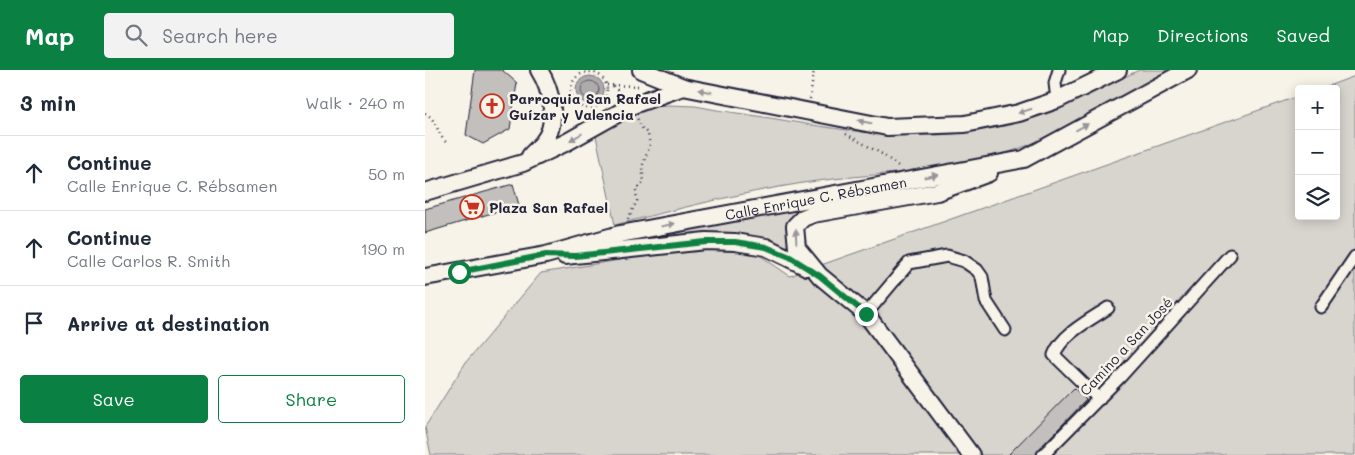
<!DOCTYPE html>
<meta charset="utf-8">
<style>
body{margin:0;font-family:Mali,sans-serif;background:#f2f2f3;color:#1f2937}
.controls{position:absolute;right:15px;top:15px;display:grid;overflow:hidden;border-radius:5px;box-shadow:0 2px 12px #0003}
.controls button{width:45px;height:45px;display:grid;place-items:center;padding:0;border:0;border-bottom:1px solid #e0e1e3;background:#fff;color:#1f2937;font:25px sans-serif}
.stop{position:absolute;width:15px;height:15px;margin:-11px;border:4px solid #0b8043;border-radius:50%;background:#fff}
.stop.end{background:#0b8043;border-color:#fff;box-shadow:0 1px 5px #0008}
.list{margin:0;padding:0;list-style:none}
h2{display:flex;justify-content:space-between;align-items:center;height:65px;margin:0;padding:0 20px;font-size:21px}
h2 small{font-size:16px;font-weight:400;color:#747a83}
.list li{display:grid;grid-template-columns:32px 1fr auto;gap:15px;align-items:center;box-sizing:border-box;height:75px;padding:0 20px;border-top:1px solid #e0e1e3}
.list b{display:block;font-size:19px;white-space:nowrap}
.list p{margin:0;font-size:16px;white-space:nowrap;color:#747a83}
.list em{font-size:16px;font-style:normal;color:#747a83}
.actions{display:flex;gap:10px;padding:15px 20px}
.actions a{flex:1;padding:11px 0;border:1px solid #0b8043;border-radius:5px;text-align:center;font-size:18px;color:#0b8043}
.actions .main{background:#0b8043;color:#fff}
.icon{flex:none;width:28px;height:28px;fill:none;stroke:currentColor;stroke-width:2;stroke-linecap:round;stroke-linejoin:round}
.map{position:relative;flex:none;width:930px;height:385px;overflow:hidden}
header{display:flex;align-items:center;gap:30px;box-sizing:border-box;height:70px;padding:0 25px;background:#0b8043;color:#fff}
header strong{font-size:24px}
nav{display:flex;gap:28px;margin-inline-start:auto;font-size:18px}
.search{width:350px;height:45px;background:#f2f2f3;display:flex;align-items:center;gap:12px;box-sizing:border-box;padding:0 18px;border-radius:5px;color:#747a83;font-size:19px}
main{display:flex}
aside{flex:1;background:#fff}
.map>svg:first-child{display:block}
.green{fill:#d8d5cf;stroke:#7d7c85}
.water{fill:#aeabad;stroke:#76747f}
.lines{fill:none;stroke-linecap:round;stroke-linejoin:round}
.shore{stroke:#5a5969;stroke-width:1}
.building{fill:#c2bfbd;stroke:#22223b}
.street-casing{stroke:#22223b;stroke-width:15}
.secondary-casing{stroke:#22223b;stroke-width:20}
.path{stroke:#22223b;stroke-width:2.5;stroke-dasharray:1 4;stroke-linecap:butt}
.street{stroke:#f7f3e8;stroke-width:11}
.secondary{stroke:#f7f3e8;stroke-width:16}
.oneway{fill:#97959a}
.route{stroke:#0b8043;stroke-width:6}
.labels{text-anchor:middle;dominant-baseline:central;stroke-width:5;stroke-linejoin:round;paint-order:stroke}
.poi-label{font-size:14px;font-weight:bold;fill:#22223b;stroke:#f7f3e8;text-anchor:start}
.street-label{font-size:14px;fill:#22223b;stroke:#f7f3e8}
</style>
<header>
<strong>Map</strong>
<div class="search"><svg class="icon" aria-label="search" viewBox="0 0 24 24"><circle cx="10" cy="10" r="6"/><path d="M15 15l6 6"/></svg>Search here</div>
<nav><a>Map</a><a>Directions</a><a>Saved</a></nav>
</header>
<main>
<aside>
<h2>3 min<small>Walk · 240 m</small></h2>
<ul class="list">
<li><svg class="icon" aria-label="ahead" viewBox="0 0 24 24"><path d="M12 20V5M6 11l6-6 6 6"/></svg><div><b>Continue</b><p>Calle Enrique C. Rébsamen</p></div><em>50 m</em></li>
<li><svg class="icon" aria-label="ahead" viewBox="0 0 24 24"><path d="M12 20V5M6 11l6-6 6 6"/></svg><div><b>Continue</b><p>Calle Carlos R. Smith</p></div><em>190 m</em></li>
<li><svg class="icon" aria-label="arrive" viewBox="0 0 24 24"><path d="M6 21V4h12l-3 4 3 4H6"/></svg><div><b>Arrive at destination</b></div></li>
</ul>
<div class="actions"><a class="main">Save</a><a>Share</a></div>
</aside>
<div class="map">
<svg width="930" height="385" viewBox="0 0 930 385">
<rect width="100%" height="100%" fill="#f7f3e8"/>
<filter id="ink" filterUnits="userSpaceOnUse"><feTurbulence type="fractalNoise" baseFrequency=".02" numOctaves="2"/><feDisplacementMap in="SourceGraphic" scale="10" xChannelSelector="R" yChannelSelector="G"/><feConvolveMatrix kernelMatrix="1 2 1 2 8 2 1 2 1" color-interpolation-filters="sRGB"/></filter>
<g filter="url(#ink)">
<g class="green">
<path d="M714,0H744C697,26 643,61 593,79C525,104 449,102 378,113C314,123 252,139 190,155L171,66L223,37L243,35L270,36C295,41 320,44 345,48C435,63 505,76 596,52C637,41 676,18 714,0Z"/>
<path d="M930,6V385H6L0,357L41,292L116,203L260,179L330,182L365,206L874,26V146H911V19H895Z"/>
<path d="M516,110V114L398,135L363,169L364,180L206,171L177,173Z"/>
</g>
<circle class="water" cx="165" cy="20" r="14"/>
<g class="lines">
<circle class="shore" cx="165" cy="20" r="9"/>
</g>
<g class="building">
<path d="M50,0H77L92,13L85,59L58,74L41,65Z"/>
<path d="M88,114L94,135L0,163V139Z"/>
<path d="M649,318L661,330L613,380L611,385H583Z"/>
</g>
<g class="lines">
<g class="street-casing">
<g id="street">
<path d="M632,30L630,13L634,0"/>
<path d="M896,237L930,187"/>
<path d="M441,244L484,193L522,186L539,191L552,200L557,207L561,231L580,260"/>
<path d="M674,329L629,285C637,264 665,250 683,238"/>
<path d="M618,385L695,307L805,185"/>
</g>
</g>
<g class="secondary-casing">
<g id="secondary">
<path d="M216,0L258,17L462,57L540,54L594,43L632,30L693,0"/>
<path d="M105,86C109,81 115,77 119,71C134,52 126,19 114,0"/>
<path d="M0,122L98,93L142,72L208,35L258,17"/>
<path d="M140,186L281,171L310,172L341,177L382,197"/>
<path id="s1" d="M0,207L121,185L195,164L599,89L763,0"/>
<path d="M546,385L441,244L395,206L372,178L370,156L378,148L388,144L512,122L564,103"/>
</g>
</g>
<g class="path">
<circle cx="164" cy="20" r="18"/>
<path d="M182,15L215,16"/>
<path d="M188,16L199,26"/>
<path d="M385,29L389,0"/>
<path d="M0,43C12,49 12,65 22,73"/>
<path d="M421,64L457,84L476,98"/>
<path d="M203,149L212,131L211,120L219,112L217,97L225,75L223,64L215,56L212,47"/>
</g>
<use href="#street" class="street"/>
<use href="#secondary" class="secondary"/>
</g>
<defs><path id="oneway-solid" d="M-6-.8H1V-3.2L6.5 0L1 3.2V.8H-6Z" transform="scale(1.25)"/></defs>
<g class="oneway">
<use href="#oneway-solid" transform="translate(280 21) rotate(-169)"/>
<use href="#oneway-solid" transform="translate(600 41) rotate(162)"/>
<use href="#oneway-solid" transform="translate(440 52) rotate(-168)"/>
<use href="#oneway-solid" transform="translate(657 57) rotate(-28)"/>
<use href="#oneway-solid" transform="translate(151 67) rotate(150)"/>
<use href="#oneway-solid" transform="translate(506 106) rotate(-11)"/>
<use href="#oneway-solid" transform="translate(243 155) rotate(-11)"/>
<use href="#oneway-solid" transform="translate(371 166) rotate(-93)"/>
</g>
</g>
<g class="lines" filter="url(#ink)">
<path class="route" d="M34,202L121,185L150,186L281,172H310L341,177L365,187L395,206L441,244"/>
</g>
<defs>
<g id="church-ring" transform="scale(1.25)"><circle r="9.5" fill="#f7f3e8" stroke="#c8321e" stroke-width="1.5"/><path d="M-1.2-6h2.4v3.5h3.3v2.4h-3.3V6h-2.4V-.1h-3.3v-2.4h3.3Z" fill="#c8321e"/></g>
<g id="supermarket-ring" transform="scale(1.25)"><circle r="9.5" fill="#f7f3e8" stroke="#c8321e" stroke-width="1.5"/><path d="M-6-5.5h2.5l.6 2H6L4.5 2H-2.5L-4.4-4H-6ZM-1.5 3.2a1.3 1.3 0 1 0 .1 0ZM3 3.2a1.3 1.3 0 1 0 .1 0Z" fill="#c8321e"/></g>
</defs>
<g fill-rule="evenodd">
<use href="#church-ring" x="67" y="36"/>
<use href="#supermarket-ring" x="47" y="137"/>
</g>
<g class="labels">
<g class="poi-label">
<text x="84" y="28">Parroquia San Rafael<tspan x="84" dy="16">Guízar y Valencia</tspan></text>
<text x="64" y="137">Plaza San Rafael</text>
</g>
<g class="street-label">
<text stroke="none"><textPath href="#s1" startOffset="399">Calle Enrique C. Rébsamen</textPath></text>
<text transform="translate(701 276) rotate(-47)">Camino a San José</text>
</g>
</g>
</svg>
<div class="controls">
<button>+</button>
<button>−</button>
<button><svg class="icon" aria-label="layers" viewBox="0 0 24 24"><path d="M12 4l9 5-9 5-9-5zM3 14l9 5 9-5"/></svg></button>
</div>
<div class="stop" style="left:34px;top:202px"></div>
<div class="stop end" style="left:441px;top:244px"></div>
</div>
</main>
